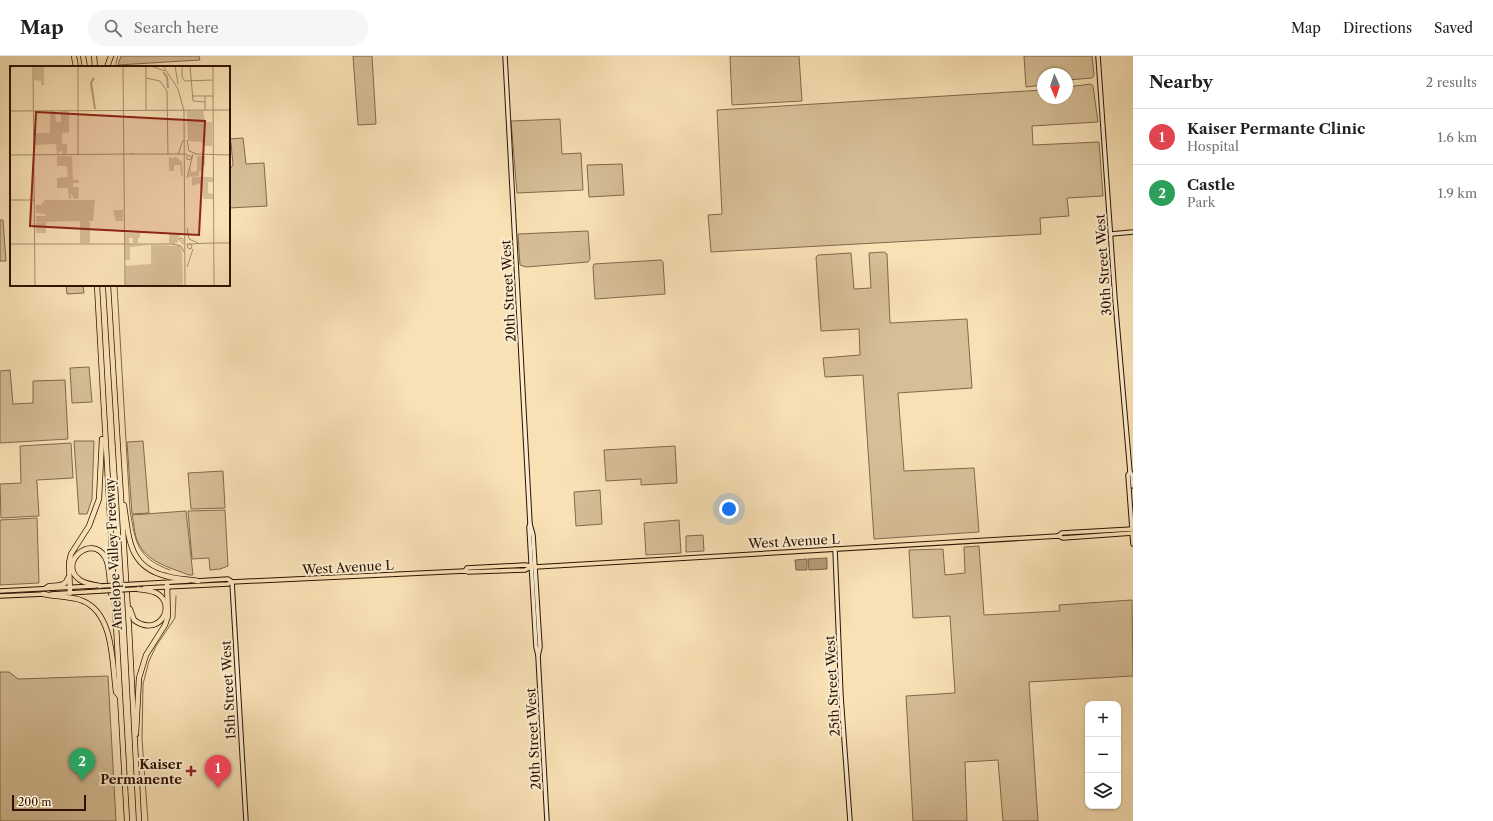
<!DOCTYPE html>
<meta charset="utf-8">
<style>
body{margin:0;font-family:"Libre Caslon Text",serif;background:#f6f6f6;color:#202124}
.controls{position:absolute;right:12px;bottom:12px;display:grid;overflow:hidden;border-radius:8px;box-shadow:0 1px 3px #0004}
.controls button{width:36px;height:36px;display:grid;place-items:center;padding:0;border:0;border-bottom:1px solid #e0e0e0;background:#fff;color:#202124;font:20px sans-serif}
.compass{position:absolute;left:1037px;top:12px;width:36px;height:36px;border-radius:50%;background:#fff;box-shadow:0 1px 3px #0004;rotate:177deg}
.scale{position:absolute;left:12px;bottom:10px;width:74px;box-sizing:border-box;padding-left:4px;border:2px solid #2f1200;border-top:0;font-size:11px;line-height:14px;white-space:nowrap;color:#2f1200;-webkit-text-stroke:3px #faeccf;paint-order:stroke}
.you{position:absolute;left:729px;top:453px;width:14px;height:14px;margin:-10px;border:3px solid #fff;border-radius:50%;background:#1a73e8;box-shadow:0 0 0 6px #1a73e833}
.badge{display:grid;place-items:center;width:26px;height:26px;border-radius:50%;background:#8f2418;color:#fff;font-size:13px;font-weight:700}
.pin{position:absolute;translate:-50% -33px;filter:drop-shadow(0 1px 2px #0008)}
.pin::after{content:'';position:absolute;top:21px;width:14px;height:12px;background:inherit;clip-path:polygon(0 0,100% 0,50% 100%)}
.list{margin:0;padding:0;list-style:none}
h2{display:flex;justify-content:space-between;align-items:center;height:52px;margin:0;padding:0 16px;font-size:17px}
h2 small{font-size:13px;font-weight:400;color:#757577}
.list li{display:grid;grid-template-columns:26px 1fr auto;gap:12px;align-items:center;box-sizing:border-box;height:56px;padding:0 16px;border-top:1px solid #e0e0e0}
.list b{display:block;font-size:15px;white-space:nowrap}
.list p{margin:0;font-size:13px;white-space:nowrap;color:#757577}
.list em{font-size:13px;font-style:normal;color:#757577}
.icon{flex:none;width:22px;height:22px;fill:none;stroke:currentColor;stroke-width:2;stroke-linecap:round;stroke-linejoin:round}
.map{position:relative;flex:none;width:1133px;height:765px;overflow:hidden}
header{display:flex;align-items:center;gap:24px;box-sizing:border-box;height:56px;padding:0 20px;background:#fff;border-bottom:1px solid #e0e0e0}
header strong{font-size:19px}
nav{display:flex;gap:22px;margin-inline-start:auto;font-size:14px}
.search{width:280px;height:36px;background:#f6f6f6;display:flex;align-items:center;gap:10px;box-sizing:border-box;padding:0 14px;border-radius:22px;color:#757577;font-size:15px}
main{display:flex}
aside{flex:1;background:#fff}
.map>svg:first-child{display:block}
.green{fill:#d6be96;stroke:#82684b}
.water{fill:#b49b77;stroke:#7f6447}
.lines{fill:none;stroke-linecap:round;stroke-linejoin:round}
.stream{stroke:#7f6447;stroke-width:1}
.secondary-casing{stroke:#2f1200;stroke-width:5.5}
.primary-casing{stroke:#2f1200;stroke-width:5.5}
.highway-casing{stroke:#2f1200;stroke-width:6}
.secondary{stroke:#faeccf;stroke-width:3.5}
.primary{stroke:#f8e1b5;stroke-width:3.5}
.highway{stroke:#f8e1b5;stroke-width:4.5}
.primary-bridge-casing{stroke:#2f1200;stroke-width:5.5;stroke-linecap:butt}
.primary-bridge{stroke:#f8e1b5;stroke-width:3.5}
.poi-dot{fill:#8f2418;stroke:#faeccf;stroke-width:1.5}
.labels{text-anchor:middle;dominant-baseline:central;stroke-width:4;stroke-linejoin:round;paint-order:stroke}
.street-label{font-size:13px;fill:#2f1200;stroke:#faeccf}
.poi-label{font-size:13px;font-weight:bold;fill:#2f1200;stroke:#faeccf;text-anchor:end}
.inset-river{fill:none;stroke:#b49b77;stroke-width:2}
.inset-road{fill:none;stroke:#a88e6d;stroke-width:1}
.view{fill:#8f2418;fill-opacity:0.15;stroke:#8f2418;stroke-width:2}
.inset-edge{fill:none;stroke:#2f1200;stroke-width:2}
</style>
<header>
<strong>Map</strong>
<div class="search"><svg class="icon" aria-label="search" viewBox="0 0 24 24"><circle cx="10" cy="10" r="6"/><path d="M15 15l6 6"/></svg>Search here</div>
<nav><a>Map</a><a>Directions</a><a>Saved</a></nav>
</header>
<main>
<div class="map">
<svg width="1133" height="765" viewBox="0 0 1133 765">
<rect width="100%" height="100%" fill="#f8e1b5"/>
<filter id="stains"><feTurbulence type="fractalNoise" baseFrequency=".005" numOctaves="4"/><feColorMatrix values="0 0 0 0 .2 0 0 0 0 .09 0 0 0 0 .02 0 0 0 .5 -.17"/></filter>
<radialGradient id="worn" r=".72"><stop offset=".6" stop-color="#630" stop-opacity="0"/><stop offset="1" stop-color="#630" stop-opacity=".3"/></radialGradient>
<g class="green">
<path d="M121,0H199L200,4L118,9Z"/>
<path d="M353,0H372L376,68L358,69Z"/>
<path d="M730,0H799L802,45L732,49Z"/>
<path d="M1024,0H1092L1094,19L1092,22L1067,24V18H1043V29L1026,31Z"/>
<path d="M1091,28L1093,30L1098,66L1032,70L1033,89L1099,86L1103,140L1067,142L1069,160L1040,162L1041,178L711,196L708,159L722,158L717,54L1043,34V42H1067V31Z"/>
<path d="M560,63L562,98L581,97L583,134L517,137L511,65Z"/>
<path d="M243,82L246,108L264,107L267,150L229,152V114L233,109L231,87L229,83Z"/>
<path d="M622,108L624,139L589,141L587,109Z"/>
<path d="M0,164H3L6,205H0Z"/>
<path d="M588,175L590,203L588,206L526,211L520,209L518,178Z"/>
<path d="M884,196L887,198L890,267L967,263L972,332L898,337L904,415L974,412L979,476L874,483L863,319L825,321L823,302L860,299L859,273L821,275L816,201L818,199L851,197L854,233L871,232L869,197Z"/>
<path d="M661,204L663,206L665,238L595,243L593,211L594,208Z"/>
<path d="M66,229H83L84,237L67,238Z"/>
<path d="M89,311L92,346L72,347L70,312Z"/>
<path d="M10,314L13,348L33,347V325L65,324L68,383L0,387V315Z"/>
<path d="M74,385H94L92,443L87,458H79Z"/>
<path d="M143,385L149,457L132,458L127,386Z"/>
<path d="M71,387L73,422L37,424L36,426H37L39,460L1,462L0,428L21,427L20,390Z"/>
<path d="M675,390L677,427L641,429V423L606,425L604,394Z"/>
<path d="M223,415L225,452L191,453L188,417Z"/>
<path d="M600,434L602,468L576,470L574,436Z"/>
<path d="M225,454L228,510L220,513L210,514L209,502L192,503L188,455Z"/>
<path d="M186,455L193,519H189C168,511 143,505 136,481C134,474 134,466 132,459Z"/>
<path d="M37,462L39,527L0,529V464Z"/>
<path d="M679,464L681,497L646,499L644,467Z"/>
<path d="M703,479L704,495L686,496V480Z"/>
<path d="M979,490L984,559L1060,555L1059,549L1132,544L1133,620L1029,626L1038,765H1003L998,704L965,706L967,765H913L906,640L955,637L950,560L913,562L909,494L943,493L945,519L965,517L964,491Z"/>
<path d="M0,616H9L18,623L108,620L116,765H0Z"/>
</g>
<g class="water">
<path d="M827,502V513L809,514L808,503Z"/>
<path d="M807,503V514H796L795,504Z"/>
</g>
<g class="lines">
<g class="stream">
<path d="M115,11L118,0"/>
<path d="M117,229L130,454C135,486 137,502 170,514"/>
<path d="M148,765L142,683L143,628L149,605L156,590L175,562L176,540"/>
</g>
<g class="secondary-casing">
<g id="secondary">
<path d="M505,0L530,468L533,479L540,591L538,600L547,765"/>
<path d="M1098,0L1115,243L1130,416L1132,419L1133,430"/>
<path d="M1111,178L1133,176"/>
<path d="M1130,416L1128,419L1132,473"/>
<path d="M530,468L529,471L536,591L538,599"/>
<path d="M835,493L841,641L850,765"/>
<path d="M232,526L246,765"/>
</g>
</g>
<g class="primary-casing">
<g id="primary">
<path d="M1132,477L1133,488"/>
<path d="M1058,480L1062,477L1133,473"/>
<path d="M465,515L467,512L525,509L535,511L1058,480L1063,482L1133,477"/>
<path d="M196,525L228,523L232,526"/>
<path d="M137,528L189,525"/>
<path d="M144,532L228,528L232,526L465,515L468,516L525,514L531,511"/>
<path d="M0,535L95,530"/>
<path d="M51,538L101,535"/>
<path d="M0,540L45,538"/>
</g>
</g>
<g class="highway-casing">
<g id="highway">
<path d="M74,0L76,11"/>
<path d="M83,0L85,11"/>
<path d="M94,0L95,11"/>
<path d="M107,11L111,0"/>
<path d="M97,229L127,765"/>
<path d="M108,229L129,572L139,765"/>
<path d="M124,449C129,481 128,511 166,520C176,523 187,523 198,525"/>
<path d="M101,530C94,529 86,528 80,524C57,508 91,477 105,501C111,511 109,527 111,538"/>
<path d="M46,532L49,530C56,529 66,531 68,522"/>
<path d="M70,537L69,507L71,498L89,470L99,443L102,383"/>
<path d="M43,538C56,541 71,540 83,545C114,558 112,607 116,636L120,641"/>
<path d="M130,553L134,564C158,582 177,551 158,538C152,534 144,534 137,533"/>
<path d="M136,678L139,622L146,599L165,569L168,560L167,527"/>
</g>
</g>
<use href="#secondary" class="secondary"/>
<use href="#primary" class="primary"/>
<use href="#highway" class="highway"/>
<g class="primary-bridge-casing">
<g id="primary-bridge">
<path d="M101,530L137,528"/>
<path d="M101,535L137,533"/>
</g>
</g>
<use href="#primary-bridge" class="primary-bridge"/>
</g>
<path class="poi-dot" d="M189 709h4v4h4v4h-4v4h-4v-4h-4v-4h4z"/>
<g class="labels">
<g class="street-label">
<text transform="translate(1103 209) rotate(-94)">30th Street West</text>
<text transform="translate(508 235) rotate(-93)">20th Street West</text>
<text transform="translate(794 485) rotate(-3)">West Avenue L</text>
<text transform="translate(113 498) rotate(-93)">Antelope Valley Freeway</text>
<text transform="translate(348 511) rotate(-3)">West Avenue L</text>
<text transform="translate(832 630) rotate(-93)">25th Street West</text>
<text transform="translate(228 634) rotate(-93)">15th Street West</text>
<text transform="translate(533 683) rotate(-93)">20th Street West</text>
</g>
<g class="poi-label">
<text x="182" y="708">Kaiser<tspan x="182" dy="15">Permanente</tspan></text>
</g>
</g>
<g transform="translate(10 10)">
<rect width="220" height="220" fill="#f8e1b5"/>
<path d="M24,1H34V19H31V15L24,14ZM40,45H45L46,56H51V45H59V66L52,67V78H57V88H52V84L47,88L46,78L24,79V67H40ZM177,45H193L195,56H202V80H195L191,76L178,75ZM47,90H62L63,114H68L69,117H63V121H69L68,133H64L61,127V133H59L58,122H47V112L58,111L57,100H47ZM165,90L172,96L173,110H171L170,99H164V105H159V91L164,92ZM187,90H195V100H192V105H189V110L178,111L181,100V106L187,105ZM182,111H203V116H198V127L203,128V133H193L192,122H190V117L182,120ZM35,134H85L83,155H77L80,156V177H70V155L26,156V150H35L36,148L26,147V139H31ZM103,144H113V155H106ZM36,156V167H26V157ZM114,167H130V171L128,172V177H123V172H119V177H114ZM159,167H171L167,177H159ZM115,178L170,180L172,186L173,220H115V200L141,198V179L120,181V194H115Z" fill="#d6be96"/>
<path class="inset-river" d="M153,6L157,11L158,22M84,12L81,17L85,43"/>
<path class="inset-road" d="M23,0L25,220M68,0V89M113,0L115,220M136,0V44M141,0L155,5M153,0L168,23L174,45L175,220M165,0L168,18M172,0V11L175,15L203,14M180,0L183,35L195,36M0,1L12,0M136,12L150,15L157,25L158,89M182,30H203M195,30V44M203,30L204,220M203,31V0M0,45L220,44M177,74L179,85L187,88M121,88H177M185,88L220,89M0,89L124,88M168,89L173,74M177,89V93L180,94L182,91L178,89M177,112L183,88M0,134H24M177,162L179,173L188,177M177,177L178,182L181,183L182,179L178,178M203,177H220M0,178H165M163,178L171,180L174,186M174,178L169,173L172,172L174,175M179,178L203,177M177,201L183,183"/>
<path class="view" d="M26,46L195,55L189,169L20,160Z"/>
<rect width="220" height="220" class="inset-edge"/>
</g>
<rect width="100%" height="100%" filter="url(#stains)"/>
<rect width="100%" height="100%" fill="url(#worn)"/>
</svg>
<div class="controls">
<button>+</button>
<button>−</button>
<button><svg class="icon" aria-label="layers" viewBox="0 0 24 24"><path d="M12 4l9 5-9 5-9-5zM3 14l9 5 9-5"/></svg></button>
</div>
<svg class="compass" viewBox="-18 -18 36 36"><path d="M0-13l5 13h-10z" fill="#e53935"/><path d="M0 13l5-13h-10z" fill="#757577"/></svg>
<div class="scale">200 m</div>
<div class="you"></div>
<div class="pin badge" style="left:218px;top:732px;background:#e0444e">1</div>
<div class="pin badge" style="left:82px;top:725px;background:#2e9e5b">2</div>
</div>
<aside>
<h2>Nearby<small>2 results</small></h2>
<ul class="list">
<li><span class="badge" style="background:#e0444e">1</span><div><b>Kaiser Permante Clinic</b><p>Hospital</p></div><em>1.6 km</em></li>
<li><span class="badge" style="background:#2e9e5b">2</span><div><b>Castle</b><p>Park</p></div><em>1.9 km</em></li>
</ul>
</aside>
</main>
